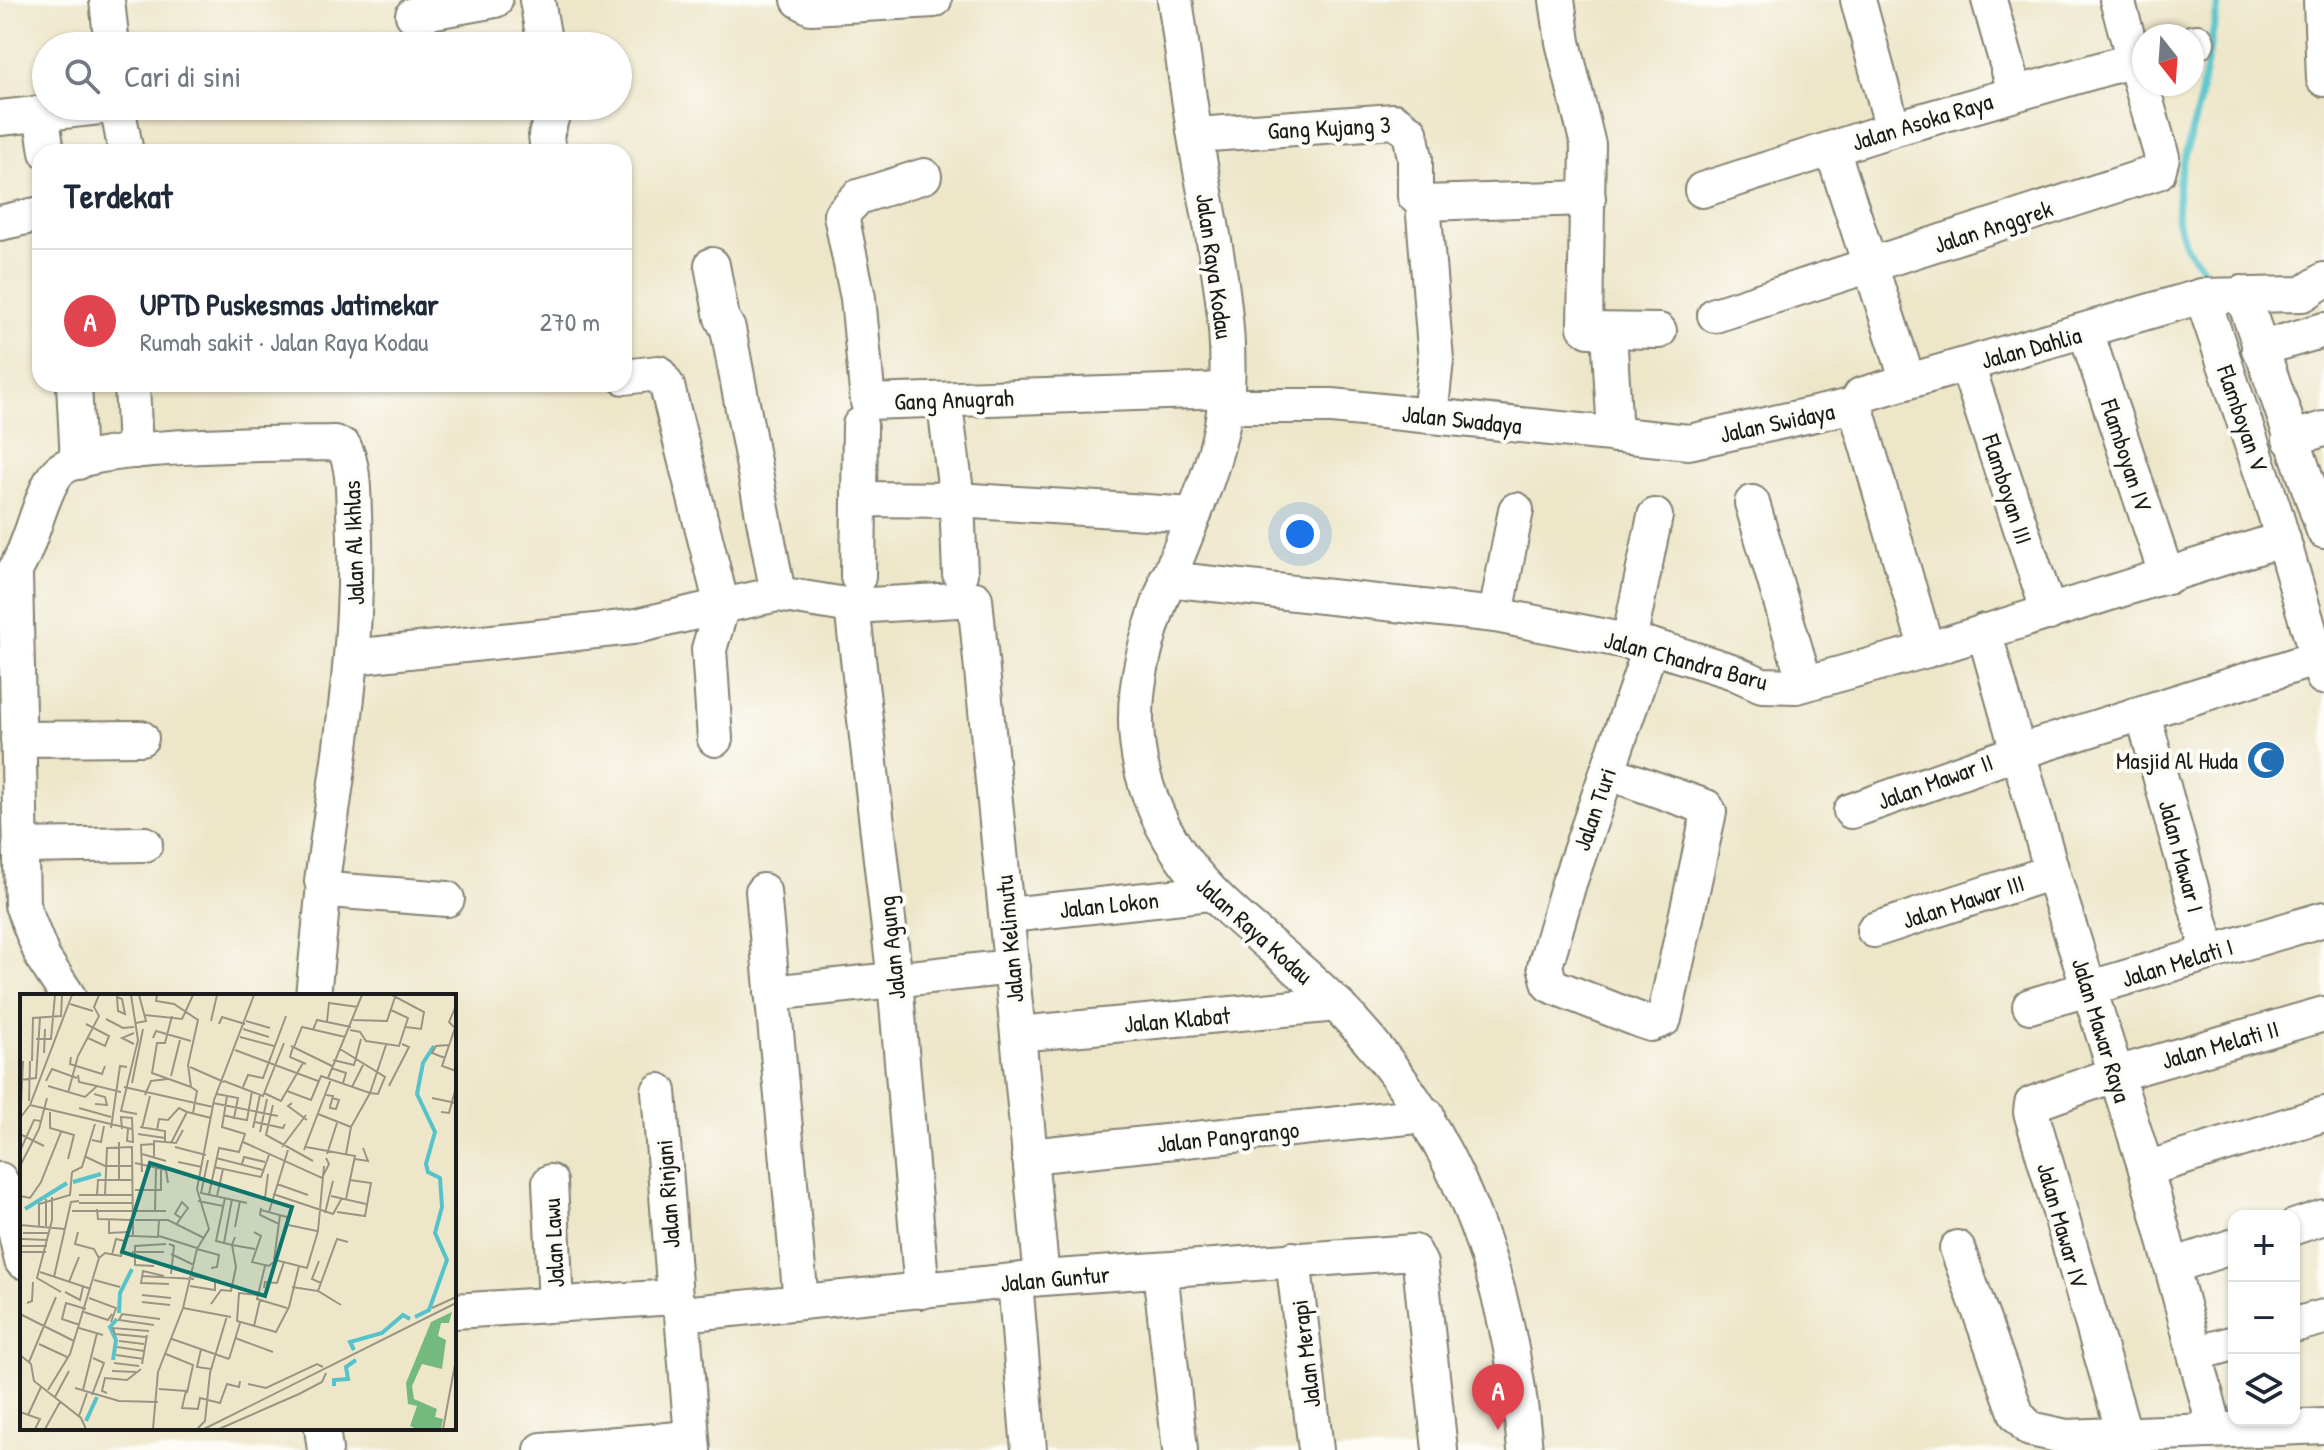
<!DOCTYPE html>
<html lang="id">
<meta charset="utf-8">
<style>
body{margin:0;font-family:"Patrick Hand",sans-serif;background:#f2f2f3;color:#1f2937}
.controls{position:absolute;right:24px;bottom:24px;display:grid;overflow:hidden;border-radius:16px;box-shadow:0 2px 6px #0004}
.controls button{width:72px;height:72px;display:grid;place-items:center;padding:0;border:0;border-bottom:2px solid #e0e1e3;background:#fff;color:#1f2937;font:40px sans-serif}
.compass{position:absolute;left:2132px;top:24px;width:72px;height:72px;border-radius:50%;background:#fff;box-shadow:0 2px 6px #0004;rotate:163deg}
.you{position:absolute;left:1300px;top:534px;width:28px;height:28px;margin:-20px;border:6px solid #fff;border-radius:50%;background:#1a73e8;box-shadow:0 0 0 12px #1a73e833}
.badge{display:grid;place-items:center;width:52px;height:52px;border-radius:50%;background:#1f6fb2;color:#fff;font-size:26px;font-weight:700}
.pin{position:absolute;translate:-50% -66px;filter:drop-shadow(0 2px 4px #0008)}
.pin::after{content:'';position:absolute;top:42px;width:28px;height:24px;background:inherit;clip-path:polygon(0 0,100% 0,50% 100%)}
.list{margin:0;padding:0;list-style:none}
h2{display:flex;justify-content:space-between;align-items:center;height:104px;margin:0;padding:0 32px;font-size:34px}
h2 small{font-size:26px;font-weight:400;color:#747a83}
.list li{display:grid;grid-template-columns:52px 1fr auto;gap:24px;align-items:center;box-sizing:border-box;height:144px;padding:0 32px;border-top:2px solid #e0e1e3}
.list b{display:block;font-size:30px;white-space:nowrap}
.list p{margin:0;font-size:26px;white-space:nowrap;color:#747a83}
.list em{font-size:26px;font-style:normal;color:#747a83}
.icon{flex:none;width:44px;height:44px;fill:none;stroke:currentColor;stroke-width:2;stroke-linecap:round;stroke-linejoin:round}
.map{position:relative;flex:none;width:2324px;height:1450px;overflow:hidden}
.search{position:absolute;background:#fff;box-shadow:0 2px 6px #0004;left:32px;top:32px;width:600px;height:88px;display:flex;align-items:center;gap:20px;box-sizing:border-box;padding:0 28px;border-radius:44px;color:#747a83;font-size:30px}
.panel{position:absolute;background:#fff;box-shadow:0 2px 6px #0004;left:32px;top:144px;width:600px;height:248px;border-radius:24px}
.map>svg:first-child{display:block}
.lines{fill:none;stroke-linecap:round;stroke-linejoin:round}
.stream{stroke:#56c3cb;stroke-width:7}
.minor-casing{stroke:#848172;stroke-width:38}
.minor{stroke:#fff;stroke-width:34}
.labels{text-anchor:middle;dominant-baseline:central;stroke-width:8;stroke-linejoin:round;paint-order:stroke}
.street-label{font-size:24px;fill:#1c1c1c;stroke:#fdfcf7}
.poi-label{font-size:24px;fill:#1c1c1c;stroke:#fdfcf7;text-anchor:end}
.inset-river{fill:none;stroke:#56c3cb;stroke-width:4}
.inset-road{fill:none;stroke:#999584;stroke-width:2}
.view{fill:#0f766e;fill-opacity:0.15;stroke:#0f766e;stroke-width:4}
.inset-edge{fill:none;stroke:#1c1c1c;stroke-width:4}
</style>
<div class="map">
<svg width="2324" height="1450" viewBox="0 0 2324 1450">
<rect width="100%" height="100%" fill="#fdfcf7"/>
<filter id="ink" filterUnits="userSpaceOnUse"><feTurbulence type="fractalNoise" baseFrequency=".0125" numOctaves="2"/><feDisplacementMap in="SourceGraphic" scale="16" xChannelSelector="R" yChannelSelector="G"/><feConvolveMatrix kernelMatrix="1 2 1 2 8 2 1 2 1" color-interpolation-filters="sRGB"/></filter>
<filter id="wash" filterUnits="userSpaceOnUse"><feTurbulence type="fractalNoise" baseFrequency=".006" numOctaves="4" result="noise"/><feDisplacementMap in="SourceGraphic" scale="32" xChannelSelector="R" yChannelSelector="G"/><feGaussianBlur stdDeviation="1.8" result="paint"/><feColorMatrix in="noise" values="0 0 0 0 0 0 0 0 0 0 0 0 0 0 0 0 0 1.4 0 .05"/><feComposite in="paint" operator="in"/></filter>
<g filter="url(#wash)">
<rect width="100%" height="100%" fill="#ede6c9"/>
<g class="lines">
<path class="stream" d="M2215,286L2185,245L2177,219L2179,178L2199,104L2219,0"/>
</g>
</g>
<g filter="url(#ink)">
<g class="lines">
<g class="minor-casing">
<g id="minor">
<path d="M107,0L112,46"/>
<path d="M537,0L545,46"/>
<path d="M799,0L811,7L934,0"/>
<path d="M1175,0C1183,53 1189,106 1199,159C1212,234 1231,311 1227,388C1218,520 1107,638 1143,774C1173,887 1259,927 1335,1003C1458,1126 1510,1280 1525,1450"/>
<path d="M1557,0L1563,42L1588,145L1585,327L1589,330L1659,331"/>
<path d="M1858,0L1893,129"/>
<path d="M1989,0L2015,92"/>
<path d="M2321,0L2324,79"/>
<path d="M413,15L495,0"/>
<path d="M2192,43L2197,42"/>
<path d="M117,106L126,152"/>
<path d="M41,113L47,152"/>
<path d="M0,118L109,106"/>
<path d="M1196,135L1394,121L1410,132L1415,158V196L1423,203L1588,198"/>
<path d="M1832,149L1908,381"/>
<path d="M548,152L546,135L555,106"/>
<path d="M924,176L858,197L841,215L858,298L868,402L1226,390"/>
<path d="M1702,190L1893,129L2144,57"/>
<path d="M1423,203L1436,360L1430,416"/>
<path d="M0,223L40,214"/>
<path d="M712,265L722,318L728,329L778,594"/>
<path d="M2242,293L2324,531"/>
<path d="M2202,296L2275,513L2323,677"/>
<path d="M1715,315L2158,172L2162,157L2117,0"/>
<path d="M1609,331L1615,435"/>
<path d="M2086,332L2167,577"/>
<path d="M2259,349L2324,330"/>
<path d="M1967,365L2049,613"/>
<path d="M74,384L78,462"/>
<path d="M132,384L135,451"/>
<path d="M1224,406H1332L1689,442L1855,405"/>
<path d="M947,421L957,500L960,574"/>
<path d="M2290,439L2324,429"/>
<path d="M860,499L957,500L1194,515"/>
<path d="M1752,503L1805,683"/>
<path d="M15,574L22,905L43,958L68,996"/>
<path d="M858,577L860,425"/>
<path d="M1167,579L1496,615L1651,646L1731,671L1762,685L1796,686L1927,650L2283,539"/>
<path d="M0,584C28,573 36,498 57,473C83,442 288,444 334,443L344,447C354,467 353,492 354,514C361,638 339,758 322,881L329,890L447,899"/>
<path d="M852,606L895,981L922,1291"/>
<path d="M1496,615L1516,510"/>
<path d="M1984,631L2052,872L2146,1169L2215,1429"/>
<path d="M1629,641L1655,516"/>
<path d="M1927,650L1855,405L1861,395L2202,296L2303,294L2324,280"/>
<path d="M353,657L632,627L722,606L667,386L658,373L624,377"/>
<path d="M2143,714L2209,953"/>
<path d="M18,739L141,738"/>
<path d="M715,739L709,649L722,606L778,594L852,606L975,599L1042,1278"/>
<path d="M1607,772L1706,807L1709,812L1664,1019L1651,1024L1642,1021L1550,985L1545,966L1569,883L1651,646"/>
<path d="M1851,811L2018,752L2324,656"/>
<path d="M20,846L145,844"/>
<path d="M763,891L801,1302"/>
<path d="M1009,915L1209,893"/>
<path d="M1874,930L2052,872"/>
<path d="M772,993L1012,967"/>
<path d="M313,996L324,885"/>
<path d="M2030,1006L2324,919"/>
<path d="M1018,1034L1337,1004"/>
<path d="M659,1091L675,1297L682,1314L693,1450"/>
<path d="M1029,1156L1427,1115"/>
<path d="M2146,1169L2324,1114"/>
<path d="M0,1180L7,1194L22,1261"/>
<path d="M550,1182L556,1304"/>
<path d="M2294,1227L2324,1217"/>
<path d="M1957,1248L2017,1415L2030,1429L2067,1437L2324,1426"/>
<path d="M1293,1259L1316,1450"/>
<path d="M2172,1266L2234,1246"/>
<path d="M1160,1270L1180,1450"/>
<path d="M1015,1281L1029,1450"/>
<path d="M454,1311L675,1297"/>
<path d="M682,1314L1042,1278L1414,1252L1420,1264L1440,1450"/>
<path d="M2294,1325L2324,1317"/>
<path d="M2195,1354L2234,1343"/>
<path d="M322,1428L325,1450"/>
<path d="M2124,1433L2031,1112L2032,1104L2116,1074L2324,1014"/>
<path d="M542,1450L691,1438"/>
</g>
</g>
<use href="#minor" class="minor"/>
</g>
</g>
<defs>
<g id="mosque-disc" transform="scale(2)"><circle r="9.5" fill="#1f6fb2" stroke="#fdfcf7"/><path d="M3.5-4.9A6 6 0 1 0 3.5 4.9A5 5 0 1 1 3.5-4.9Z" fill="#fff"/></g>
</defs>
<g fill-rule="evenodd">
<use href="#mosque-disc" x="2266" y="760"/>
</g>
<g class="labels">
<g class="street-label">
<text transform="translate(1922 121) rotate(-17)">Jalan Asoka Raya</text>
<text transform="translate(1329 127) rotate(-3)">Gang Kujang 3</text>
<text transform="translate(1993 226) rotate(-18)">Jalan Anggrek</text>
<text transform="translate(1215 266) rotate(82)">Jalan Raya Kodau</text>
<text transform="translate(2031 347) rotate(-15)">Jalan Dahlia</text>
<text transform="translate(954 399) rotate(-2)">Gang Anugrah</text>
<text transform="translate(2243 418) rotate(71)">Flamboyan V</text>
<text transform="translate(1462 419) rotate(6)">Jalan Swadaya</text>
<text transform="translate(1777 422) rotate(-12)">Jalan Swidaya</text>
<text transform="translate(2127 455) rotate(72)">Flamboyan IV</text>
<text transform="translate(2008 489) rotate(72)">Flamboyan III</text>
<text transform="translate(353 543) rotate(-92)">Jalan Al Ikhlas</text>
<text transform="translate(1686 660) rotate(15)">Jalan Chandra Baru</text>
<text transform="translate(1935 781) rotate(-20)">Jalan Mawar II</text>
<text transform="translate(1594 809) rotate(-71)">Jalan Turi</text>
<text transform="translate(2182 856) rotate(75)">Jalan Mawar I</text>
<text transform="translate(1963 901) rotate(-18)">Jalan Mawar III</text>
<text transform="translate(1109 904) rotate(-6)">Jalan Lokon</text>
<text transform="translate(1255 930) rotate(42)">Jalan Raya Kodau</text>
<text transform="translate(1009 939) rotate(-95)">Jalan Kelimutu</text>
<text transform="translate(891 948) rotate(-96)">Jalan Agung</text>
<text transform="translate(2177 962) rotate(-17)">Jalan Melati I</text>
<text transform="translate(1177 1019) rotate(-5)">Jalan Klabat</text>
<text transform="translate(2102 1030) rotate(73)">Jalan Mawar Raya</text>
<text transform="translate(2220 1044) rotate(-16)">Jalan Melati II</text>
<text transform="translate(1228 1136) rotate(-6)">Jalan Pangrango</text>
<text transform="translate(667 1194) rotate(-94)">Jalan Rinjani</text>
<text transform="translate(2063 1225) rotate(74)">Jalan Mawar IV</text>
<text transform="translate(553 1243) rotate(-93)">Jalan Lawu</text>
<text transform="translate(1055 1278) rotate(-5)">Jalan Guntur</text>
<text transform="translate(1305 1354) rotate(-97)">Jalan Merapi</text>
</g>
<g class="poi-label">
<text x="2238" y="760">Masjid Al Huda</text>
</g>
</g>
<g transform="translate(20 994)">
<rect width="436" height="436" fill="#ede6c9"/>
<path d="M432,318L429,329H421L418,342L426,346L422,375L402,370L392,392L394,405L417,415L415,423L423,425L421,435H397L390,432L397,412L388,410L386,389L411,328Z" fill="#74b97d"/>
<path class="inset-river" d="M53,188L81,180M5,215L47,189M99,319L100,299L112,275M395,323L409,316L427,266L415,239L422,213L420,184L408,178L406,170L415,138L397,100L403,69L414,52M334,356L330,348L362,339L383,321L390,325M93,366L96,346L90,333L97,325M314,392V386L328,385L326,373L336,366M66,427L77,403"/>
<path class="inset-road" d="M111,1L118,46L101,117L117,120M137,1L136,7L154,10L178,26L168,71L171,93L177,97L173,119M372,1L404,18L401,35L386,33M97,3L102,5L105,20L98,17ZM50,10L73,17M125,21L162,25L173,1M152,22L145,49H137L132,79L171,93M86,25L103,34L114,33M333,26L367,27L375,3M191,27L197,1M226,27L250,34M307,27L309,9L338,13M116,29L126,27L119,1M66,30L89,42L85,52L68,44M199,30L202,23L225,30M436,31L422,72L436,77M435,34L429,28L436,12M223,35L249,43M293,36L297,26L331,33M330,36L340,38L346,47L379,52L388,24L371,16M220,43L254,52M133,44L136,37L171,47M16,45H31L35,1M114,50L102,44L114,39M271,52L312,72M273,53L270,63L286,70M274,53L282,33L325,43M320,55L365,83L358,100L350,99M215,56L298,87M24,59L25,35M51,63L50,70L82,80L85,72M425,64L412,59L416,52L429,51M313,66L334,71L341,45M12,67L13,24L41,22L42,1M170,73L204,88M311,74L326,79L323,89M58,81L59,88L77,92M151,82L160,46M308,84L342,1M0,86L16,84L20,24M26,87L32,75L57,84M204,87L243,102L264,49M112,89L123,35M28,92L65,103L77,92L101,98M369,92L389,53L382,50M104,93L193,113M223,93L228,81L243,84L266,22M332,93L343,71M267,97L291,106L301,82L350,99M48,99L58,62L79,22L74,13L79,1M244,99L261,107L283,69M74,100L85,103L87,111L75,110M197,100L218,104L214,124L204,121L207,102M125,101L131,87L148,85M306,101L313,102L310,113V114L316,115L319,106L312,104M412,104L436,109M9,107L10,67M193,109L258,122M272,109L268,112L287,126M1,110L3,67M10,111L112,135M253,111L246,141L293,167M59,114L91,123M30,118V134L54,141L48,165M421,118L429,119L436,93M298,120L331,133M0,124L10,111L52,1M215,124L227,126L232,97M235,128L263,134L265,130M120,133L145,137V147M91,134L100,72L107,73M122,134L130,102M233,134L240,101M102,135L101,123L112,124L113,148L107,147L108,135M137,136L139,125L148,126L159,114L167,118M240,138L247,105M0,140L24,152M118,140L145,144M72,146L81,148L84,132M223,148L302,184L309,170L306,164M151,149L167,118L191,124M155,153L186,161M262,153L286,121M286,153L335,162L326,205M284,156L311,85M0,157L14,126L21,127M122,160L146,167M307,160L317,129M326,160L331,133L350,99L366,51M66,163L85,172H113M134,164V147L156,149L163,136M196,164L243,176M335,165L348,167L343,154M188,166L181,199L227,209M158,168L182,173M115,169L146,176L148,189M222,170L224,163L245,168M0,172L19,135L27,104M194,173L241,183L249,161M52,178L62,173L75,130M122,178L121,151L134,150M99,186V148M257,190L288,201M209,193L251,206M115,196H141V174M189,200L199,154L219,158L225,140L202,133L204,121M253,200L313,220L322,204M59,201H113M77,201L78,186H113M85,201L87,154L112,153L113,242M0,202L10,204L21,188L41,138M197,202L203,175M311,202L346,210M32,203V226L17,284L41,298M205,204L196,247L212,251L215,243M245,204L248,180M178,207L203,212M59,209H113M241,214L240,221L259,230M77,215L78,225L112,226M241,216L267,223L268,231L297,237M52,217H146M135,218L136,173M249,218L268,156M317,218L345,222L351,189L330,186M305,219L313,187M89,225V239L109,238M115,226H148L184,244M0,231L45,235M156,231L165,218L168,214L162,208L155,220L161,224M26,232V205M19,233V210L50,201L52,178M215,233L220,207M234,238L241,242L232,268L249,272L256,266L287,274L298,237L304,172M3,239H29M113,242L138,243L139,226M139,242L177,254M2,245L28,246M204,249L212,205M149,250L154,252L151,280M1,252H27M177,255L199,261L197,273L191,274M0,258H26M112,258H144M151,260L174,271M92,261L96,245L105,247M79,264L85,259L101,262L107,242H113M254,266L260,221M299,267L292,285L301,289M134,272L115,271V252L146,250M245,272L237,305L267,314M20,278L71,295M122,282L174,285M144,282L123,277L121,289L149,290M34,283L51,208L59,207M74,286L100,293M49,288L59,263M170,292L195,296V286L172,282M272,293L298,297L321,311M244,294L245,288L257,289L264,268M211,297L216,273L212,251L235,255M298,297L317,245L328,248M45,298L60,306L63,293M122,301L151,304M238,301L219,299L217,327L256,338L269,313L279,272M69,304L96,314L91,328M122,308L150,311M7,309L12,307L13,288M191,310L201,296L212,297M163,314L211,323M412,314L436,303M64,318L88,326L92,320M0,320L54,347M60,331L42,325L46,309L66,315M134,331L99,326L102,320L140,325M234,332L240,306M59,334L83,341M126,343L95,340L93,334L129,337M215,344L253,358M152,345L209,365M99,347L124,350M19,350L47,363M97,353L124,357M181,355L177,373L191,375M146,360L173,371L167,399M0,361L11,370L14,387L61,424L66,435M96,361L124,365M209,365L220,329M9,368L36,303M94,369L119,372M122,370L127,341M92,377L116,378M228,390L246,394L297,370L303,373M55,394L99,407L138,408M139,395L166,397L162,414L179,415M28,396L50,360L79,264L74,255L55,250L58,238M63,396L77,339M87,399L82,397L85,384L107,386L121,375M72,401L84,369L73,364M35,403L49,377M178,414L180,404L200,409L207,390L219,393L220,387M0,418L20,425L15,435M8,421L21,393M59,422L67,399M25,435L40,408M133,435L138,378L163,314L177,255L189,235L177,195L194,106L234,1M177,435L185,427L190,379L207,322M184,435L436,309M199,435L279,400L302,388L306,379M423,435L436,365"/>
<path class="view" d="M130,169L272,213L245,302L102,258Z"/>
<rect width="436" height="436" class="inset-edge"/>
</g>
</svg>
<div class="controls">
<button>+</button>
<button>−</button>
<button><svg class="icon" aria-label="layers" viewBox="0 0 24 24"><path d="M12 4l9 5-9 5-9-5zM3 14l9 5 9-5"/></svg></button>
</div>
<svg class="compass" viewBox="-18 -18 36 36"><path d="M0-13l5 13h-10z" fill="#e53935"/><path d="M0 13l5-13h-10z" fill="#747a83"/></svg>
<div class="you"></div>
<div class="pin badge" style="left:1498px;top:1430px;background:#e0444e">A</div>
<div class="search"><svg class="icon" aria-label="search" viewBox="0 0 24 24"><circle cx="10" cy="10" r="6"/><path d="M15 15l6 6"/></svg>Cari di sini</div>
<section class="panel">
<h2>Terdekat<small></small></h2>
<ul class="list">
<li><span class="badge" style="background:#e0444e">A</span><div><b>UPTD Puskesmas Jatimekar</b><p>Rumah sakit · Jalan Raya Kodau</p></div><em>270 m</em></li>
</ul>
</section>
</div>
